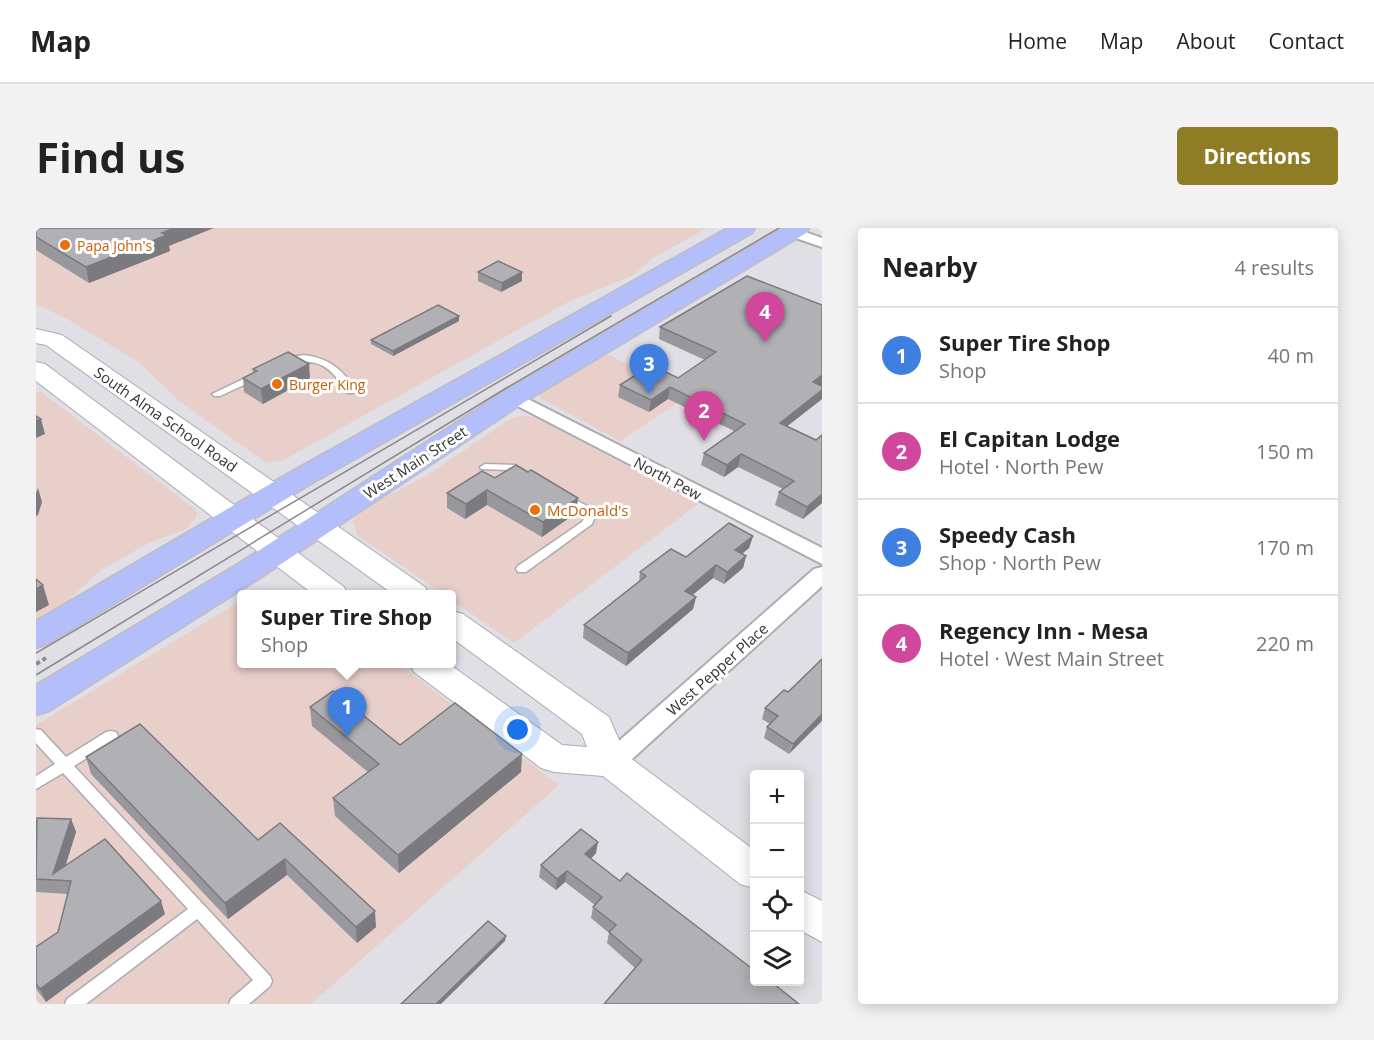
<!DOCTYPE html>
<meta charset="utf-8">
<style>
body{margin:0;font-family:"Open Sans",sans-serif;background:#f2f2f2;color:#222}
.controls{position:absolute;right:18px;bottom:18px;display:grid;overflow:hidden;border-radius:6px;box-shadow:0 3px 15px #0003}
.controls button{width:54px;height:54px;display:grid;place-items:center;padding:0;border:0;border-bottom:2px solid #e0e0e0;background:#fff;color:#222;font:30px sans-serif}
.you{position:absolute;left:482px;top:502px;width:21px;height:21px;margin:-15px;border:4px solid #fff;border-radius:50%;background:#1a73e8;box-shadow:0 0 0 9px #1a73e833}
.badge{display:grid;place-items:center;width:39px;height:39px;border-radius:50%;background:#8e7d24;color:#fff;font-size:20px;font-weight:700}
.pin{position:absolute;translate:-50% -50px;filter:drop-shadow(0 2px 3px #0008)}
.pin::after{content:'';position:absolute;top:32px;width:21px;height:18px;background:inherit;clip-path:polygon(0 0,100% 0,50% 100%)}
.popup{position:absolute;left:201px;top:362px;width:219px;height:78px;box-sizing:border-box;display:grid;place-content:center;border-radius:6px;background:#fff;filter:drop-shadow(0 2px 4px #0005);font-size:20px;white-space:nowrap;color:#767676}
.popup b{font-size:22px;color:#222}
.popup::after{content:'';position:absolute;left:50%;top:100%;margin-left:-12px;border:12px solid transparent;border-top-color:#fff}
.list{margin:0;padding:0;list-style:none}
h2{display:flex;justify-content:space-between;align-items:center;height:78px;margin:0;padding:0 24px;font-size:26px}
h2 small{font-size:20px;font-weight:400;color:#767676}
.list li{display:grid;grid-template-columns:39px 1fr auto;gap:18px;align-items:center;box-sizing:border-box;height:96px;padding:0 24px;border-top:2px solid #e0e0e0}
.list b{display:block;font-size:22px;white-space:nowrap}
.list p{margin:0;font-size:20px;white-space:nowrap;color:#767676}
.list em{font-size:20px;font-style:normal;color:#767676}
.icon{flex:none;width:33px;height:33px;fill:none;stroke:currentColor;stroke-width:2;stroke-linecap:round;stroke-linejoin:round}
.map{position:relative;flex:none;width:786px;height:776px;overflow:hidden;border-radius:6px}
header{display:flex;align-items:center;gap:36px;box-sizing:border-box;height:84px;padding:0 30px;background:#fff;border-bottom:2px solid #e0e0e0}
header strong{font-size:28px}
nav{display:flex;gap:33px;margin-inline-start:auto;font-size:21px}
.intro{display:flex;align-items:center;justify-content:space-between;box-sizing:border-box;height:144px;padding:0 36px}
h1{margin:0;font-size:42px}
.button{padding:15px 27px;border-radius:6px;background:#8e7d24;color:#fff;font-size:21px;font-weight:700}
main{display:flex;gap:36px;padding:0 36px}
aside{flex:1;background:#fff;border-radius:6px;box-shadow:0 3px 15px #0003}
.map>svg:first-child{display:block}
.commercial{fill:#e9cfca}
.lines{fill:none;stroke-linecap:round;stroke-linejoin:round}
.lane-casing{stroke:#ababb1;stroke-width:3}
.street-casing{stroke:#ababb1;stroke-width:4}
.secondary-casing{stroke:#ababb1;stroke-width:2}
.primary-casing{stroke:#bebebf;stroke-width:3}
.path{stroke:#8b8b8f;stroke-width:4;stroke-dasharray:4.5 3;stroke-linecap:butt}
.lane{fill:#fff;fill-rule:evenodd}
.street{fill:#fff;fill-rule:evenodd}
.secondary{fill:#fff;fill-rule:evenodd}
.primary{fill:#b3befb;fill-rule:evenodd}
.tram{stroke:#8a8a8e;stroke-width:1.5}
.wall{fill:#97979c}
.shaded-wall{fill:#7b7b7f}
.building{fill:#b0b0b5;stroke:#7b7b7f;stroke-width:1.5}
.food-dot{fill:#e8710a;stroke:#fff;stroke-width:2}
.labels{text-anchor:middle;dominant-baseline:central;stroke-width:6;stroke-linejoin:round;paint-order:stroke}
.far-food-label{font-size:14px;fill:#c56008;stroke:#fff;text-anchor:start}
.street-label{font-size:15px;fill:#343436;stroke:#fff}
.food-label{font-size:15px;fill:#c56008;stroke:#fff;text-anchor:start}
</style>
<header>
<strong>Map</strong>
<nav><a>Home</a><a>Map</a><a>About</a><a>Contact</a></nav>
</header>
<div class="intro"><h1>Find us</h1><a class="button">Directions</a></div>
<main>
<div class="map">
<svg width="786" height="776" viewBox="0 0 786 776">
<rect width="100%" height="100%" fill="#dfdfe5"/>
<g class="commercial">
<path d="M0,0H671L615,31L598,47L534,73L246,233L229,234L143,173L104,135L33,92L0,76Z"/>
<path d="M568,125L655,166L584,213L504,170L503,164Z"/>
<path d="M4,163L161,283L160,290L150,301L111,316L65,342L30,374L0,392V165Z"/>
<path d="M486,187L502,190L662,276L478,415L416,372V366H407L321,307L317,293L325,281L390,248L474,191Z"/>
<path d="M206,372V436H363L523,557L275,776H0V497Z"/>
</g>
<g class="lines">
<g class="lane-casing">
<g id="lane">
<path d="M268,127C292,130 308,141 319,163L317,165H311C295,137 280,128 248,137L243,134L255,129Z"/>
<path d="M222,144L227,147L225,149L184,168H178L176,166Z"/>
<path d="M449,236L479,237L495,248L490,251L473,242L445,241L444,239Z"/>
<path d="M528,266L555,280L559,289L556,296L490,344H482L480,341L482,338L546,294L549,289L546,284L523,269Z"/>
<path d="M0,501L5,502L30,529L70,504L75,503L80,504L82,508L80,512L38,538L234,748L236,753L234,758L213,776H193L195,771L217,752L161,691L50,776H29L31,771L152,681L27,545L0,561V548L19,536L0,515Z"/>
</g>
</g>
<g class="street-casing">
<g id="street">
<path d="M758,0L786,10V19L751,7L749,4L751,1Z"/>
<path d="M478,164L786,320V336L472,173L469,169L472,165Z"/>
<path d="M786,339V358L584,542L575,545L566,542L562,535L566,528L778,341Z"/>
</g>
</g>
<g class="secondary-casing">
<g id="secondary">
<path d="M0,101L26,107L389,359L393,366H357L10,117L0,115Z"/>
<path d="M0,134L9,136L308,359L312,366H277L0,153Z"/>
<path d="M416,383L427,386L573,489L589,526L718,622V660L704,656L567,548L518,544L505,540L378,444L374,436H413L526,517L551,519L546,506L416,410Z"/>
<path d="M764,662L786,673V714L764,702Z"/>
</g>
</g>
<g class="primary-casing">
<g id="primary">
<path d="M692,0H719L716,5L273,257L12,416L0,420V393L253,245Z"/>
<path d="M747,0H773L770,5L487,175L224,350L13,483L0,487V457L202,336L469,163Z"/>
</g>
</g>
<path class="path" d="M0,436L10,430"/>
<use href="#lane" class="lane"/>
<use href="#street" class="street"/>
<use href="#secondary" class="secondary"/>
<use href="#primary" class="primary"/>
<g class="tram">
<path d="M0,425L575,88"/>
<path d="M0,447L472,159L743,0"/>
</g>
</g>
<g class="wall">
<path d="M0,0L133,18L134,23L53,55L0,22Z"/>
<path d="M442,44L486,53L465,64L442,53Z"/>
<path d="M786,77V171L751,198L786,275L767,291L739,277L743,264L747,261L702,239L688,249L665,237L668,225L698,203L632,171L613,184L582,169L584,157L642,150L669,132L623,111L624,99Z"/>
<path d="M423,93L357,128L335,116V112Z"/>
<path d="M217,141L274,150L227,176L208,164L207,150L217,145Z"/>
<path d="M459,250L542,270L540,285L506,309L451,277L429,291L411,280V265Z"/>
<path d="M717,308L713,320L706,326L710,328L707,340L688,356L677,350L656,367L660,369L657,381L590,438L547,410L548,397L603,354L604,344Z"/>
<path d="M786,431L753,526L728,510L731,499L734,496L726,491L729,480L752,464Z"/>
<path d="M274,479L364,517L485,544L363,645L299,588L297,570L332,544L276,498Z"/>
<path d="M50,529L222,612L340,699L321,715L251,647L192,691L55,546Z"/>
<path d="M35,591L40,604L29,638L129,686L10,774L0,761V719L22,704L32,666L0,664V592Z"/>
<path d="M560,625L555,631L584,653L718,742L599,740L571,715L573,705L555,690L557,679L559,677L529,654L520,662L503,649L505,637Z"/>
</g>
<g class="shaded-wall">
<path d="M138,0H178L133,18L134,23L53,55L50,39Z"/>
<path d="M486,44V53L465,64L466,55Z"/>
<path d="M423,88V93L357,128V123Z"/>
<path d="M273,136L274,150L227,176L225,161Z"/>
<path d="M786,147V157L774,166L777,154Z"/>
<path d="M634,159L632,171L613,184L615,172Z"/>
<path d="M786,162V171L740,207L744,195Z"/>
<path d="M5,191L9,206L0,210V193Z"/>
<path d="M705,226L702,239L688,249L691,237Z"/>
<path d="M2,260L6,274L2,287L0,288V265Z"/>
<path d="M451,262V277L429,291L430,276Z"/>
<path d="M786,266V275L767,291L771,279Z"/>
<path d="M542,270L540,285L506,309L507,294Z"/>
<path d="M717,308L713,320L696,334L699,322Z"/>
<path d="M710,328L707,340L688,356L691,344Z"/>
<path d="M680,337L677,350L647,375L649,363Z"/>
<path d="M7,357L13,377L0,384V361Z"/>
<path d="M660,369L657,381L590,438L592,425Z"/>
<path d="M786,486V493L753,526L757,516Z"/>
<path d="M486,526L485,544L363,645L362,627Z"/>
<path d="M35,591L40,604L25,652L17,646Z"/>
<path d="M562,614L560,625L547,638L549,626Z"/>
<path d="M249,631L251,647L192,691L189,675Z"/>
<path d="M531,643L529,654L520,662L521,651Z"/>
<path d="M125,673L129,686L10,774L4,761Z"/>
<path d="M339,683L340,699L321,715L320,699Z"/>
<path d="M470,708L469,713L405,776H400Z"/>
</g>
<g class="building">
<path d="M0,0H138L126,5L131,7L50,39L0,9Z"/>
<path d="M462,33L486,44L466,55L442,44Z"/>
<path d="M711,48L786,77V147L777,154L786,158V162L744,195L780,212L786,207V266L771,279L743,264L758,253L705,226L691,237L668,225L709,196L634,159L615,172L584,157L615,137L642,150L680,124L624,99Z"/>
<path d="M402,77L423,88L357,123L335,112Z"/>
<path d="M252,124L273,136L225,161L207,150L221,143L217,141Z"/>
<path d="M0,188L5,191L0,193Z"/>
<path d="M480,237L492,244L495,242L542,270L507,294L451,262L430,276L411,265L446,243L459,250Z"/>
<path d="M693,295L717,308L699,322L710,328L691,344L680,337L649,363L660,369L592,425L548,397L610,348L604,344L635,321L650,329Z"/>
<path d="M0,351L7,357L0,361Z"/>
<path d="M786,431V486L757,516L731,499L742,488L729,480L748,462L752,464Z"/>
<path d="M297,463L364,517L419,475L486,526L362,627L297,570L343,536L274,479Z"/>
<path d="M104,496L222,612L244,595L339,683L320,699L249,631L189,675L50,529Z"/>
<path d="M1,590L35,591L17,646L69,611L125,673L4,761L0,756V719L22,704L35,653L0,651Z"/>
<path d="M545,601L562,614L549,626L584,653L591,645L718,742V753H734L763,776H568L606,732L573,704L580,697L557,679L566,669L531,643L521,651L505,637Z"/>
<path d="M452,693L470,708L400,776H365Z"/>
</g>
<g class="food-dot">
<circle cx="29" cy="17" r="6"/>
<circle cx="241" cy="156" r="6"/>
<circle cx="499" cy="282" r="6"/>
</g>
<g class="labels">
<g class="far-food-label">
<text x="41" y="17">Papa John's</text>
<text x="253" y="156">Burger King</text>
</g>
<g class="street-label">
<text transform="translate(130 191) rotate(35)">South Alma School Road</text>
<text transform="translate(379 234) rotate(-33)">West Main Street</text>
<text transform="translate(632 250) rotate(28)">North Pew</text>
<text transform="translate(681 441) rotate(-42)">West Pepper Place</text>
</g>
<g class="food-label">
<text x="511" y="282">McDonald's</text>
</g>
</g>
</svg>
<div class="controls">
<button>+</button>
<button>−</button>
<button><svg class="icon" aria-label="locate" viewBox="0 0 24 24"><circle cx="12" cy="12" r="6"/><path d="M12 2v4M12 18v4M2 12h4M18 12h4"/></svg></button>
<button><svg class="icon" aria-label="layers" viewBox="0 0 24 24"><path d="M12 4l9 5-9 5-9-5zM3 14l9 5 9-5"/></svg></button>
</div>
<div class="you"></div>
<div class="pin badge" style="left:311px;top:509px;background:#3f7fe0">1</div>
<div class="popup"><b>Super Tire Shop</b>Shop</div>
<div class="pin badge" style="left:668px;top:213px;background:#d1479c">2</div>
<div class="pin badge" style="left:613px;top:166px;background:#3f7fe0">3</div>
<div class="pin badge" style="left:729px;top:114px;background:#d1479c">4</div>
</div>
<aside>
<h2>Nearby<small>4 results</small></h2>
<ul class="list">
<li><span class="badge" style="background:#3f7fe0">1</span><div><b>Super Tire Shop</b><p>Shop</p></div><em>40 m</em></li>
<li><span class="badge" style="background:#d1479c">2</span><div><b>El Capitan Lodge</b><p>Hotel · North Pew</p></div><em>150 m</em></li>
<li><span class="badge" style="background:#3f7fe0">3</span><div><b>Speedy Cash</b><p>Shop · North Pew</p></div><em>170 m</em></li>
<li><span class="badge" style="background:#d1479c">4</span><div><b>Regency Inn - Mesa</b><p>Hotel · West Main Street</p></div><em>220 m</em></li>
</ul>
</aside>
</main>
